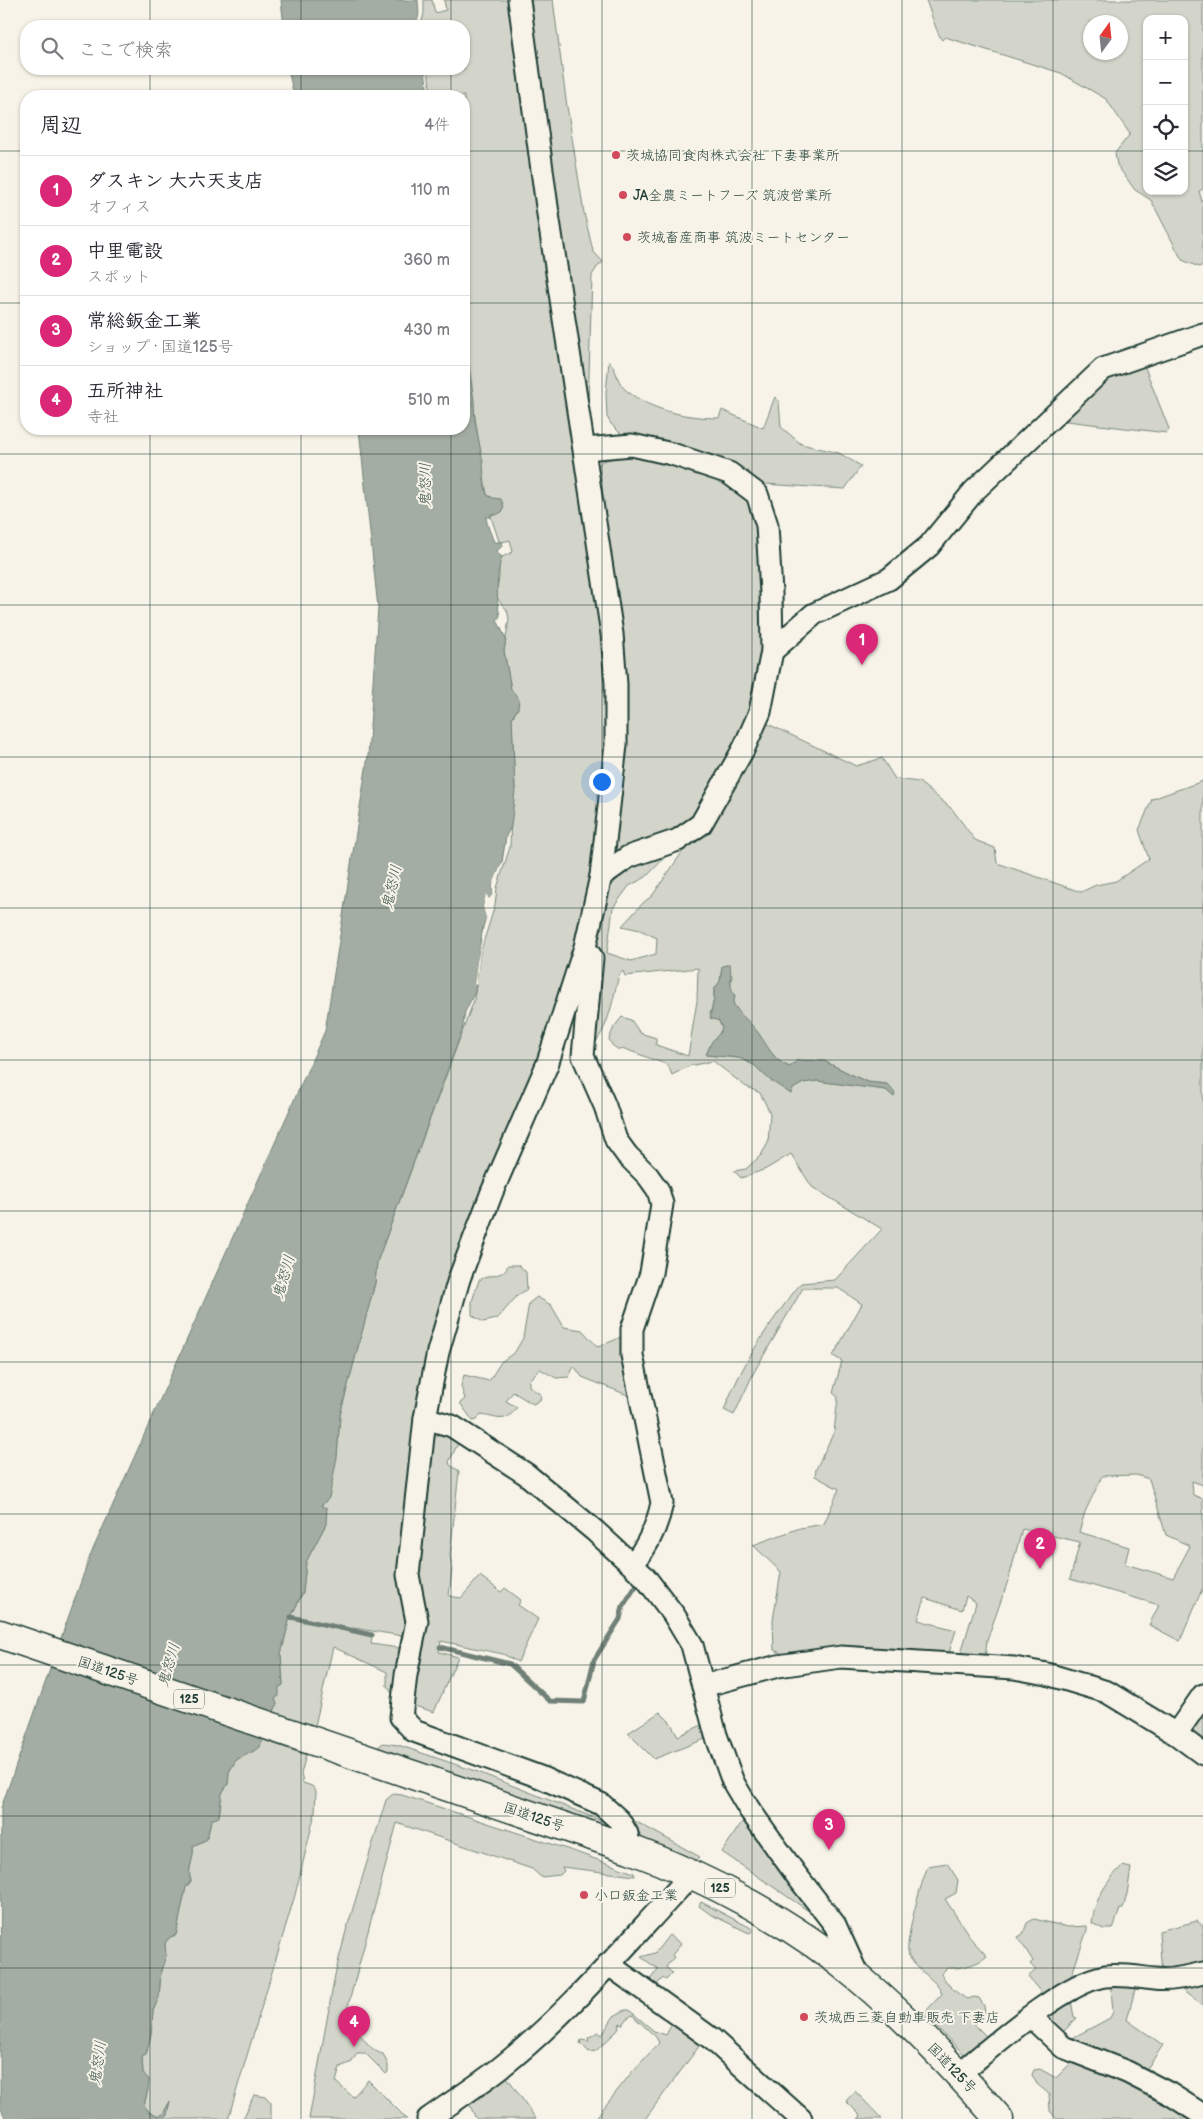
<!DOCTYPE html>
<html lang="ja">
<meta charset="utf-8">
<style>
body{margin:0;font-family:"Balsamiq Sans","Klee One",sans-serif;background:#f2f2f3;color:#2b2b33}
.controls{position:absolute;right:15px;top:15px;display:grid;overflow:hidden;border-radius:10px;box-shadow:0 1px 4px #0004}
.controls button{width:45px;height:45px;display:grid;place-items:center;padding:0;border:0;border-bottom:1px solid #e1e1e2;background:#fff;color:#2b2b33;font:25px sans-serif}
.compass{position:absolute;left:1083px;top:15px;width:45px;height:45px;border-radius:50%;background:#fff;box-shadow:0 1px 4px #0004;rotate:15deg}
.you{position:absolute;left:601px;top:781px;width:18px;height:18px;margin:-12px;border:4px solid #fff;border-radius:50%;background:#1a73e8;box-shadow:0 0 0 8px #1a73e833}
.badge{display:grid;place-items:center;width:32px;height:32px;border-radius:50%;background:#db2777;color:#fff;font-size:16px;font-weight:700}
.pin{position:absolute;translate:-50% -41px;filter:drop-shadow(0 1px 2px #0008)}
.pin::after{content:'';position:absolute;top:26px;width:18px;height:15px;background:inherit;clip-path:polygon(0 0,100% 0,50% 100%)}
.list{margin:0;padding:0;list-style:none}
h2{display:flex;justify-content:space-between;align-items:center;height:65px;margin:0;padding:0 20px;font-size:21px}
h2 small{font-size:16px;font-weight:400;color:#7c7c81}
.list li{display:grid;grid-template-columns:32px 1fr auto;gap:15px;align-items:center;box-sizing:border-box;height:70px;padding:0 20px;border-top:1px solid #e1e1e2}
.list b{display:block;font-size:19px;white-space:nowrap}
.list p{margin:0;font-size:16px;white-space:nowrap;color:#7c7c81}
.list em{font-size:16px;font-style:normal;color:#7c7c81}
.icon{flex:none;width:28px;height:28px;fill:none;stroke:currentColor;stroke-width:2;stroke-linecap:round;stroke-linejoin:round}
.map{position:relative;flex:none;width:1203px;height:2119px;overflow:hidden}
.search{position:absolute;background:#fff;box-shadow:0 1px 4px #0004;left:20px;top:20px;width:450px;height:55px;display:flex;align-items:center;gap:12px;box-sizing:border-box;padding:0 18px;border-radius:20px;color:#7c7c81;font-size:19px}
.panel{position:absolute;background:#fff;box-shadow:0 1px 4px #0004;left:20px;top:90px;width:450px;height:345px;border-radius:20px}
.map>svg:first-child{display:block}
.green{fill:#d3d5ca;stroke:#79897f;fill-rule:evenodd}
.water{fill:#a4ada3;stroke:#6f8077}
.pier{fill:#f7f3e8}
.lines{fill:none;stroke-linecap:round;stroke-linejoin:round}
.stream{stroke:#6f8077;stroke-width:5}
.minor-casing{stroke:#1f3d34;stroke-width:25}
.highway-casing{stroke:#1f3d34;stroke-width:31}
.minor{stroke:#f7f3e8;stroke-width:21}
.highway{stroke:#f7f3e8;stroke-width:28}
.grid{fill:none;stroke:#1f3d34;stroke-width:1;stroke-opacity:0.55}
.poi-dot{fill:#d1495b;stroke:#f7f3e8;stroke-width:2}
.labels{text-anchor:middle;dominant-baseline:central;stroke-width:4;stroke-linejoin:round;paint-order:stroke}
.shield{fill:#f7f3e8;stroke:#60746a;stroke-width:1}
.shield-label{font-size:12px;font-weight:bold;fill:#1f3d34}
.poi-label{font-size:14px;fill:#1f3d34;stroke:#f7f3e8;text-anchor:start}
.street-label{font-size:14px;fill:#1f3d34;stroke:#f7f3e8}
.water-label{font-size:15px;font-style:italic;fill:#405950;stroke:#f7f3e8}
</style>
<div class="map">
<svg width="1203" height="2119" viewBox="0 0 1203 2119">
<rect width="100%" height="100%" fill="#f7f3e8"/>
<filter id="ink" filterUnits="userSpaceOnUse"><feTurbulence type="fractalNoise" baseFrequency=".02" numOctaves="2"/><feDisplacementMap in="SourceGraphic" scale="10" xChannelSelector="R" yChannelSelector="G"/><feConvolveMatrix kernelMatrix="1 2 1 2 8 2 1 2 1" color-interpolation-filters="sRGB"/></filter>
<g filter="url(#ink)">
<g class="green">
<path d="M424,0H432L435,13L446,10L444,0H509L591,542L611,720L597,839L584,913L573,958L416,1435L398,1579L407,1606L409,1637L354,1628L347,1629L372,1635L371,1644L406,1649L397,1700L387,1686V1672L333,1647L314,1730L272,1717L277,1704L275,1699L279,1687L283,1685L281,1654L289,1621L303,1592L306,1562L326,1524L321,1506L337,1457L340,1415L375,1283L377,1262L474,1000L480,953L495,905L497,888L510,847L511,811L515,790L512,718L518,708L511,689L504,651L509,619L507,610L497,598V589L499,578V564L502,557L513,552L510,540L502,542L499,541L491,517L493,498L487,495C479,440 469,387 464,332C462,307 464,281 464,256C464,203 464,149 464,96H431L428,69H464V26H421L424,13Z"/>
<path d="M526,0H553L566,100L584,213L593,251L603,262L598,266L592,275L588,408Z"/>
<path d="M926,0H1203V189L1199,191L1203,205V265L1199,267L1182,260L1151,200L1135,190L1117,165L1115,153L1130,134L1106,99L1061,73L945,37L942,40C938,36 929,8 926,0ZM1147,19H1184V191H1147ZM1120,22V52H1090V22Z"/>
<path d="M1142,360L1169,429L1167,433L1058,420L1109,375Z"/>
<path d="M609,361C618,370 616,383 627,391C652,411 688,418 719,418L722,410L763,428L775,397L779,402L781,427L801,444L839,453L861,466L845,489L763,484L715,461L635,439L620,433L611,424L607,417L606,393Z"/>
<path d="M638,453L707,470L745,493L759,520L764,646L753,709L737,741L690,825L611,858L627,693L624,652L596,469L602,461Z"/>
<path d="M768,724L856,766L882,758L895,779L919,782L952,809L975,840L995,848L997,863L1081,892L1096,885L1116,881L1149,859L1139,830L1152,799L1203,781V1485L1192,1481L1193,1495L1203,1499V1587L1180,1641L1149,1625L1159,1605L1070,1579L1080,1542L1022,1529L1009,1578L987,1640L985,1660L964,1658L961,1653L976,1603L966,1596L962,1610L925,1598L918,1620L956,1630L949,1653L940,1657L792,1658L774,1650L773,1620L781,1572L753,1545L800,1528L824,1524L839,1489L815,1476L816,1469L834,1432L838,1397L833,1393L842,1361L833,1356L862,1304L838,1288H803L754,1372L734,1415L724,1410C742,1363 770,1322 801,1283L835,1280L882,1229L812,1187L791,1154L766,1169L741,1178L734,1171L746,1169L761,1155L768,1143L770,1113L760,1093L745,1086L713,1061L689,1066L672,1075L668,1065L625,1049L619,1050L612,1045L609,1039L614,1027L622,1017L631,1020L640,1033L656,1038V1045L688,1056L697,1001L698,968L625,976L623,971L619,975C612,1002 608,1035 586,1052L594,935L602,897L632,862L670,852L646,877L629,886L613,908L607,953L631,961L656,954L657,938L640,930L622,926L644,902L652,896L692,838L760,730ZM722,967L732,975L730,988L735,996L733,1003L739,1013L758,1033L765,1045L781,1064L790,1067L824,1061L867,1082L887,1084L894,1097L886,1090L817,1081L803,1083L793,1089L790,1093L770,1080L754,1065L739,1058L706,1055C710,1043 718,1039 722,1028L719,1021L710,1014L714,999V990L720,982ZM1136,1475L1149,1479L1166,1535L1190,1546L1173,1578L1125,1564L1129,1547L1079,1532L1085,1512L1102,1476Z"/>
<path d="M508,1265H519L526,1272L527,1289L517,1296L497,1319L483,1322L472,1315V1301L479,1280C490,1274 505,1277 508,1265Z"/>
<path d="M537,1297L551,1305L564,1327L582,1330L598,1347L617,1339L625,1333L635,1398L582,1377L574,1366L569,1377L556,1378L540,1369L529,1380V1386L541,1395L540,1400L533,1404L513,1392L506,1401L517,1407C505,1426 496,1416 480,1415L477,1420L473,1421L460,1403L465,1399L461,1386L464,1375L489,1381L501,1362L515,1352L523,1338L529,1303Z"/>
<path d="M440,1433L461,1437L449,1462L450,1465L459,1471L450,1555L452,1569L449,1596L461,1598L480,1576L501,1592L505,1588L521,1600L518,1605L538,1619L518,1662L503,1654L441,1641L439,1652L458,1657L434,1712L408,1704L414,1580L429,1443Z"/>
<path d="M1203,1703V1747L1181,1732Z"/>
<path d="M660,1712L670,1722L678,1736L704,1724L710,1737L654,1759L628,1733Z"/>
<path d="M263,1740L306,1755L301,1774L303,1783L312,1786L316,1791L315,1813L295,1895L228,2119H164L167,2115L169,2103L163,2114L159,2116L149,2112L144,2105L148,2089L143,2074L142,2056L146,2055L151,2034L153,2011L159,1997L161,1971L165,1956V1943L170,1937L176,1935L186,1887L191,1881C186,1869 195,1859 193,1846L207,1839L211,1820L219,1816L222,1793L228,1784L229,1772L236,1760L259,1747Z"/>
<path d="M383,1743L398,1745L478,1772L605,1822L610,1825V1830L372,1752Z"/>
<path d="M393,1794L402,1795L573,1851L634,1873L635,1876L562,1867L564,1871L560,1875L541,1877L532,1869L397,1823L344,2021H350C359,2031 370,2052 383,2054L388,2065V2072L386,2074L365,2053H357L352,2062L340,2067L336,2082L353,2097L368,2080L407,2119H309L335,1975L346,1931L386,1800Z"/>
<path d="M744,1819L832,1927L722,1852Z"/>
<path d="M635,1821L700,1857L696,1861L645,1842L639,1833Z"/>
<path d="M947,1863L958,1880L956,1893L945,1899L972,1940L987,1956C978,1965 959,1969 947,1968L941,1974C948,1985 956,1994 968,1999L974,1997L979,1998L984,2006L985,2013L978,2021L972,2022L988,2038L967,2057L923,2014L942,1994C936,1978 917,1972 909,1956C903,1945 922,1880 928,1866Z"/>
<path d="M1122,1866L1131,1868L1127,1894L1123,1909H1120L1113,1929H1103L1092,1923C1094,1901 1106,1882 1122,1866Z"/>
<path d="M701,1902L753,1929V1931L749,1933L710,1914L699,1906Z"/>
<path d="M1034,1919L1068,1927L1087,1926V1930L1070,1980L1044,1996L1028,1977L1036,1970L1030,1964L1033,1961L1018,1937L1023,1934L1027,1923Z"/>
<path d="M1197,1921L1203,1926V1970L1162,1976L1159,1931Z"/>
<path d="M669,1935L681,1944L672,1955L674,1957L666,1967L672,1973L666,1980L663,1978L652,1990L646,1985L658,1969L641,1957L655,1953Z"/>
<path d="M1203,1976V2006L1170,1981Z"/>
<path d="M1110,1977L1138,1978L1127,2020L1163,2045L1144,2073L1063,2043L1110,2018L1113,2012Z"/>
<path d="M1070,1995L1074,2017L1077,2018L1061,2034L1036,2017Z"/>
<path d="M625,2010H629L654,2031L666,2035L674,2020L703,2041L645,2119H595L632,2072L659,2043L656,2037L632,2015L626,2019L622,2025L620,2023L618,2030L596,2051L589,2052L580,2043L581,2040L589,2041L588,2038L598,2032L602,2035L614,2016Z"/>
<path d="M1070,2054L1200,2119H1057L1050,2111L1049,2094L1037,2084L1032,2075L1034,2070L1040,2069L1056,2078L1074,2060Z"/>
<path d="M505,2074L536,2119H477L475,2117L467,2098Z"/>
<path d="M855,2091L882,2119H858L861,2116L846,2101Z"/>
<path d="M254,2095L266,2097L271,2103V2119H243Z"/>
</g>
<g class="water">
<path d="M281,0H418C418,11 422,18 412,26H284Z"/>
<path d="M288,69H425L428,96H294Z"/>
<path d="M464,331L474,401L475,422L483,462L484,482L487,495L493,498L501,499L504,507L502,512L496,515L491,514V517H486C487,526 491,534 494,542H502V546L496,552L502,557C496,571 496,601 500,616L497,620L506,639L504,651L511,689L519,699L518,708L512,718L515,790L511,827L506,836L502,863L493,884V894L489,899L486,894L483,907L486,918L483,927L474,983L476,985L475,992L465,1012L462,1031L377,1262L375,1283L340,1415L337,1457L329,1498L321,1506L327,1508L326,1524L306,1562L303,1592L289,1621L281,1654L283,1685L279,1687V1696L275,1699L277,1704L259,1747L254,1751L236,1760L229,1772L228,1784L222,1793L219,1817L211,1820L207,1839L193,1846C195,1859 186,1869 191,1881L186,1887L176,1935L170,1937L165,1943L166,1956L161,1971L159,1997L153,2011L151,2034L146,2055L142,2057L143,2074L149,2079L148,2089L144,2105L149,2112L159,2116L163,2114L170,2101L167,2115L164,2119H6L0,2107L1,1808L90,1556L325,1031L368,756L378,608L359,429H464Z"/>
<path d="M730,964C732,976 728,986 735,996L733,1003C739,1014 748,1020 756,1030C767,1043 772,1061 790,1067L797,1060L824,1061L867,1082L887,1084L895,1093L894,1097L886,1090L817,1081L803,1083L793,1089L791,1094L770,1080L754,1065L739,1058L706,1055L712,1041L719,1034L722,1028L719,1021L710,1018L714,999V990L720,981L722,966Z"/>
</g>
<path class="pier" d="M502,863H504L495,885V895L491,901H487L486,907L489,918L480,953L476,985L474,984L477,962L486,918L483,907L486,893L489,899L493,894V884Z"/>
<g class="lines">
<g class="stream">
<path d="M291,1617L372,1635"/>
<path d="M440,1647L510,1664L550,1701L584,1702L594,1660L620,1619L623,1606L638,1583"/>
</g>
<g class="minor-casing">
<g id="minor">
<path d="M519,0L548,214L612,634L616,684V745L601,876L585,947L547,1065L492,1192L459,1279L438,1352L425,1418L408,1575L417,1621L406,1675L401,1717L414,1731L540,1777L601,1804L619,1820L627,1834L630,1849"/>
<path d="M585,449L632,445L672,454L729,473L757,494L767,525L771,593L772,651L760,712L744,748L701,824L678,840L628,857L601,876"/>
<path d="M772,651L814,614L889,579L929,546L974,491L1103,369L1203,334"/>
<path d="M588,952L592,958L583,1056L605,1106L616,1140L627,1155L648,1176L658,1190L662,1204L651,1273L632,1329V1355L662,1503C657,1527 648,1546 633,1564"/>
<path d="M425,1418L452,1426L526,1474L595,1531L645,1577L674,1615L692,1645L716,1735L733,1782L749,1809L797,1876L835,1925L859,1978"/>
<path d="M703,1686L778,1666L841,1657L1014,1668L1047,1674L1107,1692L1176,1734L1203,1754"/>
<path d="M1176,1734L1203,1695"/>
<path d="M608,1964L712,2039L801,2119"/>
<path d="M1031,2017L1063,2047L1127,2072L1170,2094L1203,2115"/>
<path d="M959,2074C993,2046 1063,1983 1105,1976C1122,1974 1137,1977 1154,1979C1170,1981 1188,1977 1203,1973"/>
<path d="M428,2119C452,2102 477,2086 500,2068C566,2016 624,1947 682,1885L694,1875"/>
</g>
</g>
<g class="highway-casing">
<path id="highway" d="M0,1634L630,1849C709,1878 795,1924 860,1979C910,2021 956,2070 999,2119"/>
</g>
<use href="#minor" class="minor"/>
<use href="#highway" class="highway"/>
</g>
</g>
<path class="grid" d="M150,0V26M301,0V26M451,0V26M602,0V2119M752,0V2119M902,0V2119M1053,0V2119M150,69V96M301,69V96M451,69V96M0,151H26M464,151H1147M1184,151H1203M0,303H26M464,303H1203M150,429V2119M301,429V2119M451,429V2119M0,454H1203M0,605H1203M0,757H1203M0,908H1203M0,1060H1203M0,1211H1203M0,1362H1203M0,1514H1203M0,1665H1203M0,1816H1203M0,1968H1203"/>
<g class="poi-dot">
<circle cx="616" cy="155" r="5"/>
<circle cx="623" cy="195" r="5"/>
<circle cx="627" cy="237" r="5"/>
<circle cx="584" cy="1895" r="5"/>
<circle cx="804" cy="2017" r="5"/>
</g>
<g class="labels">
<g class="shield">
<rect x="174" y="1689.5" width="30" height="19" rx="4"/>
<rect x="705" y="1878.5" width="30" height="19" rx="4"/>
</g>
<g class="shield-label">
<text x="189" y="1699">125</text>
<text x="720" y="1888">125</text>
</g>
<g class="poi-label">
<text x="626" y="155">茨城協同食肉株式会社 下妻事業所</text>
<text x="633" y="195">JA全農ミートフーズ 筑波営業所</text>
<text x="637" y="237">茨城畜産商事 筑波ミートセンター</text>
<text x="594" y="1895">小口鈑金工業</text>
<text x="814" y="2017">茨城西三菱自動車販売 下妻店</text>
</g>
<g class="street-label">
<text transform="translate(108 1671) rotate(19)">国道125号</text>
<text transform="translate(534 1817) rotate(19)">国道125号</text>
<text transform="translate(952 2068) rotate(46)">国道125号</text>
</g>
<g class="water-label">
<text transform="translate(425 485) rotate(-90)">鬼怒川</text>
<text transform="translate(392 887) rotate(-77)">鬼怒川</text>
<text transform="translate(284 1277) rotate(-74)">鬼怒川</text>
<text transform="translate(169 1665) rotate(-74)">鬼怒川</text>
<text transform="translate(98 2063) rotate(-82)">鬼怒川</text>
</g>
</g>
</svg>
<div class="controls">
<button>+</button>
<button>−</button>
<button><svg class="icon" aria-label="locate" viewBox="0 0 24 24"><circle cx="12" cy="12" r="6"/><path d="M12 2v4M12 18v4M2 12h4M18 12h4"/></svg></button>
<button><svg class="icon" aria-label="layers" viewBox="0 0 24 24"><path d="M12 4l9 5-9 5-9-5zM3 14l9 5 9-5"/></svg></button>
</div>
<svg class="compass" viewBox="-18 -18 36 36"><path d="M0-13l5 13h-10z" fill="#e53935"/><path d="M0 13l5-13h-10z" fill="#7c7c81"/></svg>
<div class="you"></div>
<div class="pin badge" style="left:862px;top:665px">1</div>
<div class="pin badge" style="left:1040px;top:1569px">2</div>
<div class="pin badge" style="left:829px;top:1850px">3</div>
<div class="pin badge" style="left:354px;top:2047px">4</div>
<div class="search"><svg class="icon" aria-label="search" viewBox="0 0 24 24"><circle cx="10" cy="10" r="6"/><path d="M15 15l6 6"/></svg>ここで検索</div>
<section class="panel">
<h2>周辺<small>4件</small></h2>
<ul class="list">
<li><span class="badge">1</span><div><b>ダスキン 大六天支店</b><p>オフィス</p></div><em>110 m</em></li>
<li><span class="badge">2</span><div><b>中里電設</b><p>スポット</p></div><em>360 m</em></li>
<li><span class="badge">3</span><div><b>常総鈑金工業</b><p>ショップ · 国道125号</p></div><em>430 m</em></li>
<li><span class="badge">4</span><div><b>五所神社</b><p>寺社</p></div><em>510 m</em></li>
</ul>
</section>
</div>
